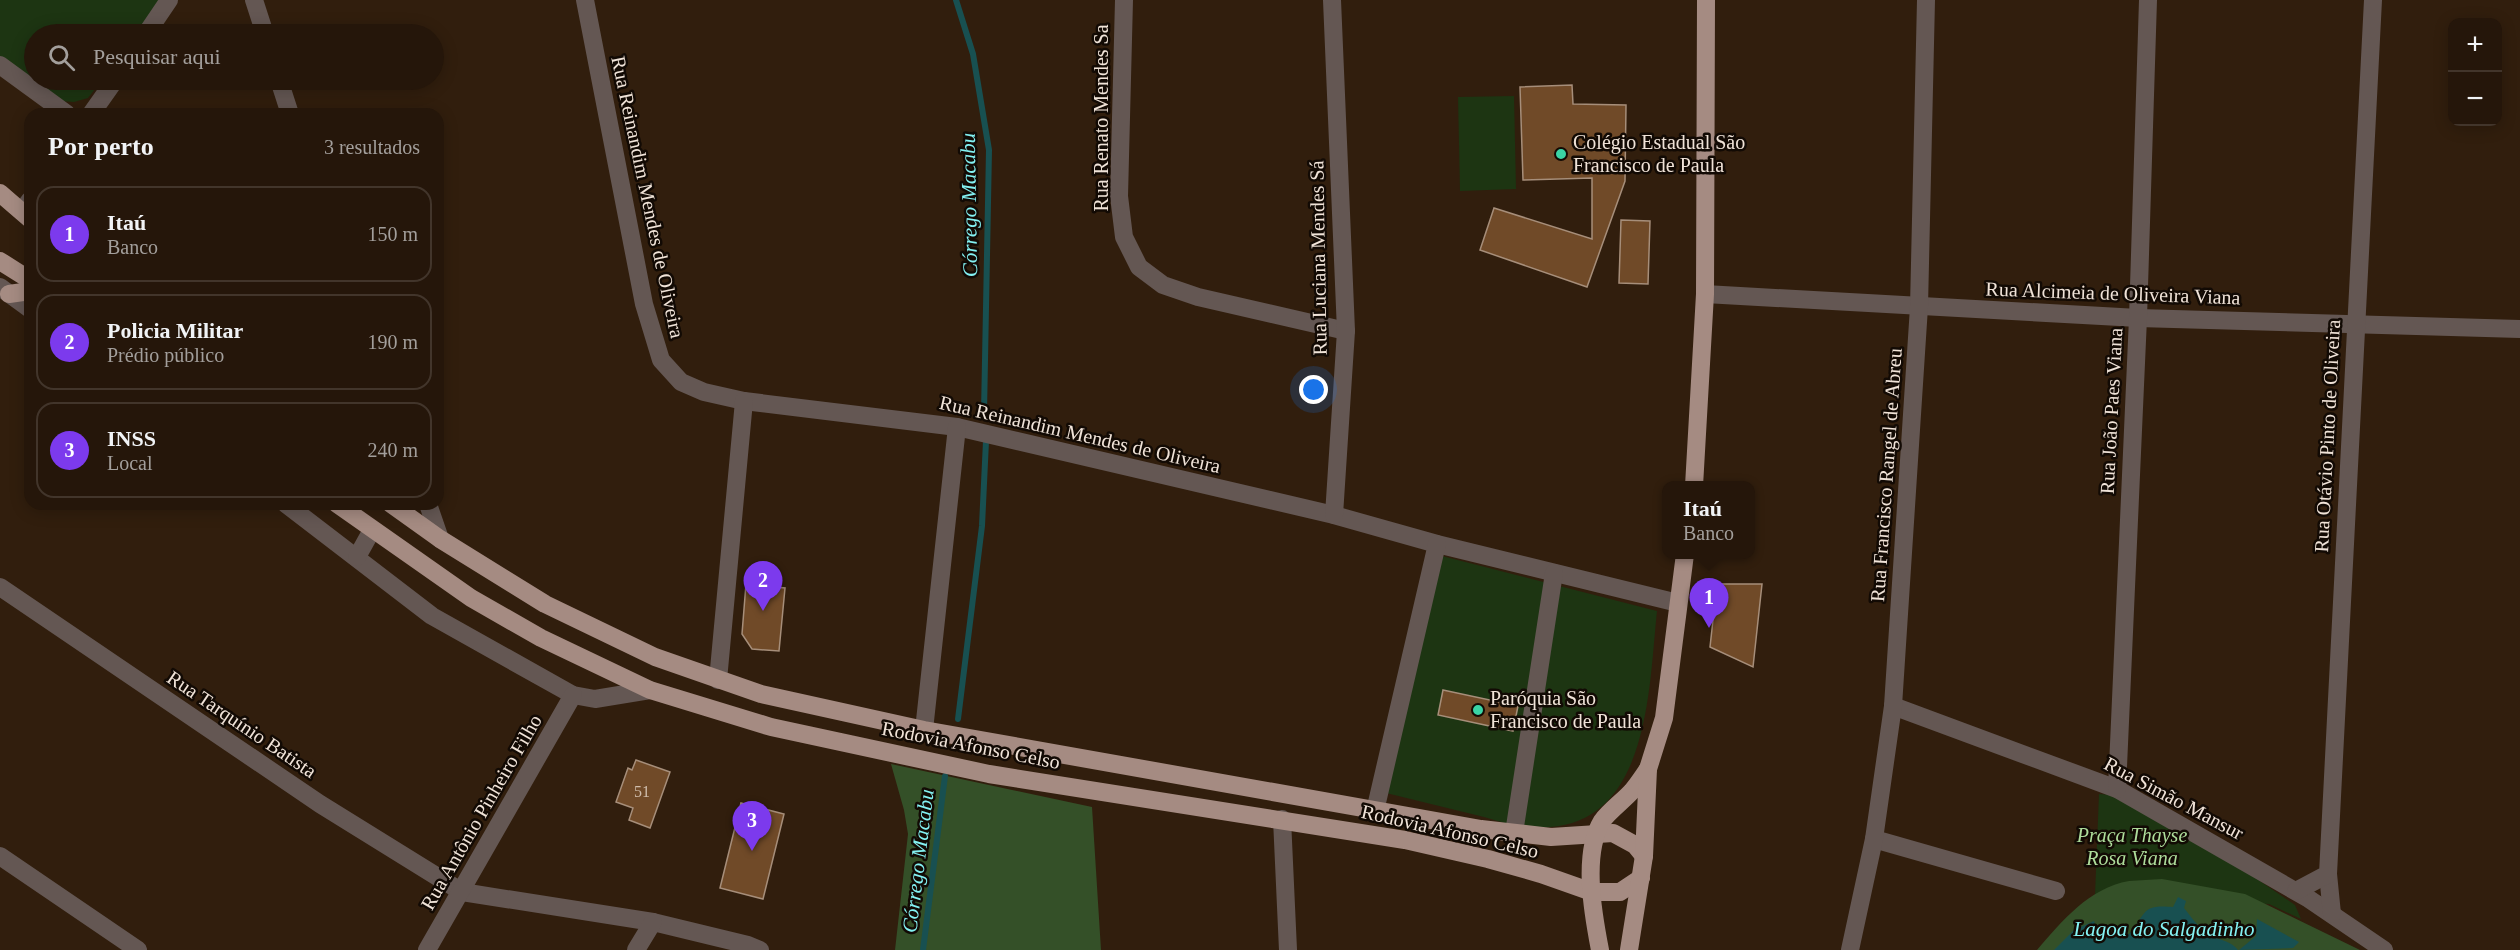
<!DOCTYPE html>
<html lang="pt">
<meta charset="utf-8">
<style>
body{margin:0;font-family:Georgia,serif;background:#2d1f13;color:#f1f3f6}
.controls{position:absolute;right:18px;top:18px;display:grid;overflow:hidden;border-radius:12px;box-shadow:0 3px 15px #0003}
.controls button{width:54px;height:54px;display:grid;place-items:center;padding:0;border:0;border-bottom:2px solid #42352b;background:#25160a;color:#f1f3f6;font:30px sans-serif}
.you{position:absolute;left:1314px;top:390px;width:21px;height:21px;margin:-15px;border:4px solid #fff;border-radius:50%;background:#1a73e8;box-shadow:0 0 0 9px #1a73e833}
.badge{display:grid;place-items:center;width:39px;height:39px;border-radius:50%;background:#7c3aed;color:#fff;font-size:20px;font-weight:700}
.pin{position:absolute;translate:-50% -50px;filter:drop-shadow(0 2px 3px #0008)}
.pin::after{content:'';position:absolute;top:32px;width:21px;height:18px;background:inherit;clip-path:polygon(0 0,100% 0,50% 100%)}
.popup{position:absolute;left:1662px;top:481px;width:93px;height:78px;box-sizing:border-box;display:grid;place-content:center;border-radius:12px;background:#25160a;filter:drop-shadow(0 2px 4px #0005);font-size:20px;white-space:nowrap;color:#a39f9c}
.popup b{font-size:22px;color:#f1f3f6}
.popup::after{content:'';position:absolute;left:50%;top:100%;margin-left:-12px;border:12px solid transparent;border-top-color:#25160a}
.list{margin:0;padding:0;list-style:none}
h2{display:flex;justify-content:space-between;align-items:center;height:78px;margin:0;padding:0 24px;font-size:26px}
h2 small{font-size:20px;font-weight:400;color:#a39f9c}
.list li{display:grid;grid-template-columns:39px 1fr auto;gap:18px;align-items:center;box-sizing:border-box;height:96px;margin:0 12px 12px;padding:0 12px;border:2px solid #42352b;border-radius:18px}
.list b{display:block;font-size:22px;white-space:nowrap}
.list p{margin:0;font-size:20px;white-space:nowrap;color:#a39f9c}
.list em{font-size:20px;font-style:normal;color:#a39f9c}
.icon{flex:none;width:33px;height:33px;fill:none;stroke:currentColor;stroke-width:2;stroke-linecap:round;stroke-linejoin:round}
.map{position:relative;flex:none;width:2520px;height:950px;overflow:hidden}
.search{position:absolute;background:#25160a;box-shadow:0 3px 15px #0003;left:24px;top:24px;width:420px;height:66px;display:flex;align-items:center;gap:15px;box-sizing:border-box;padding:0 21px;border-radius:33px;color:#a39f9c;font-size:22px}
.panel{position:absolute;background:#25160a;box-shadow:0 3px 15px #0003;left:24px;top:108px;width:420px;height:402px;border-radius:18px}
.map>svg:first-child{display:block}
.green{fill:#1d3512}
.forest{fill:#345028}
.water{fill:#185051}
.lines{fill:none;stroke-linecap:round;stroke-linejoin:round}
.stream{stroke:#185051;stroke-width:6}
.building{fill:#704a28;stroke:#a68e7a;stroke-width:1.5}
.street{stroke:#645753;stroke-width:18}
.primary{stroke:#a58b82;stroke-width:18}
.poi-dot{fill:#3ad4a5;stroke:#120a04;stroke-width:2}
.labels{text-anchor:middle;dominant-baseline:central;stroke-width:5;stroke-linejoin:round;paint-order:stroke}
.number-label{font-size:16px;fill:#d0bdac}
.street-label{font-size:20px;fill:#f0e3d8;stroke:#120a04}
.poi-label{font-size:20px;fill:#f0e3d8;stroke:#120a04;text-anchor:start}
.park-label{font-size:20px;font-style:italic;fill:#aedd9b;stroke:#120a04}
.water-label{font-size:21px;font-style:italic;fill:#84f2f3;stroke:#120a04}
</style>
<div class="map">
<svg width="2520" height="950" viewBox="0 0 2520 950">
<rect width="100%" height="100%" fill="#311e0d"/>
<g class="green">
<path d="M0,0H161L135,34H34V80H102L88,98L74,102L59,101L0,57Z"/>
<path d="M1514,96L1516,189L1460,191L1458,97Z"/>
<path d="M1442,556L1657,611C1649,685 1650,820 1550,827C1543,828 1535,829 1528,828C1513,826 1498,821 1484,817C1451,809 1419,801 1386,793Z"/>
<path d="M2099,794L2112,795L2225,857L2295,905L2301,919L2269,904L2095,895Z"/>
</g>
<g class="forest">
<path d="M891,764L1092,807L1101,950H895L908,834L904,810Z"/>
<path d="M2162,879L2245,894L2360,950H2037C2062,921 2089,888 2129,881C2140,880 2151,880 2162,879Z"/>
</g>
<g class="water">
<path d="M2178,897L2186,901L2184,908C2192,918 2200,930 2212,936C2222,941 2231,941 2238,950H2054L2074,930L2094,921L2097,929L2118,934H2129C2147,914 2140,904 2173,907Z"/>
<path d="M2257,919L2299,942L2293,948L2239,950L2256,936Z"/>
</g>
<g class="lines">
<g class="stream">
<path d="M956,0L973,54L989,150L984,413"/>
<path d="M958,719L982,526L986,441"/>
<path d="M923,950L945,776"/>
</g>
</g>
<g class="building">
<path d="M1572,85L1573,104L1626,105L1625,181L1587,287L1480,250L1494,208L1592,239V178L1523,180L1520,87Z"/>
<path d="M1621,220L1650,221L1648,284L1619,283Z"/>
<path d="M746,584L785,588L779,651L752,649L742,634Z"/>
<path d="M1717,584H1762L1753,667L1710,647Z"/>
<path d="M1443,690L1518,706L1513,731L1438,715Z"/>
<path d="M636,760L670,772L650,828L629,820L633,808L616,802L628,768L632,770Z"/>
<path d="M741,803L784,814L763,899L720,888Z"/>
</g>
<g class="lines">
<g class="street">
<path d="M254,0L265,34"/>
<path d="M585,0L644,304L661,360L681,382L704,392L744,401L957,427L1334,515L1437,544L1678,603"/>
<path d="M1124,0L1119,196L1124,237L1139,267L1163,285L1198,297L1346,331"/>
<path d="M1332,0L1346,331L1334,515"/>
<path d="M146,34L169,0"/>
<path d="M0,65L67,114"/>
<path d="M279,80L290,114"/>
<path d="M91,114L115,80"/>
<path d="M22,211L30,200"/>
<path d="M0,287L30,309"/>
<path d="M1705,294L2138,318L2520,329"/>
<path d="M286,504L432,616L573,695L595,699L650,690"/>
<path d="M428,504L440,539"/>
<path d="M357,557L372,530"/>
<path d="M0,587L320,804L462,892L653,922L748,945L760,950"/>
<path d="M718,680L744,401"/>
<path d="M1893,706L2117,789L2309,899L2384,950"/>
<path d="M924,730L957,427"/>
<path d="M2117,789L2138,318L2148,0"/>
<path d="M1375,811L1437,544"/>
<path d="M1282,819L1288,950"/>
<path d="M1514,833L1554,573"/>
<path d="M1874,839L2056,891"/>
<path d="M0,856L138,950"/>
<path d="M2328,874L2332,914"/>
<path d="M2296,891L2328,874L2373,0"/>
<path d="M427,950L573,695"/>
<path d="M636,950L653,922"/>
<path d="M1850,950L1874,839L1893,706L1919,307L1926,0"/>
</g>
<g class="primary">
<path d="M0,193L30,219"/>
<path d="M0,261L30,280"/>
<path d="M9,294L30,291"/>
<path d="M1694,486L1705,294L1706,0"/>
<path d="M337,504L471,598L541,638L650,690L771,727L989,774L1405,840L1488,859L1541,874L1592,892H1620L1641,878"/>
<path d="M391,504L440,539L545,604L655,657L761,694L924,730L1481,829L1551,837L1613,833L1635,845L1644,856"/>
<path d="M1600,950C1593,914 1582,854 1602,821C1610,810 1622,802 1632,791C1638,784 1643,776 1648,769"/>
<path d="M1629,950L1644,856L1648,769L1664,718L1685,554"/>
</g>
</g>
<g class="poi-dot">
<circle cx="1561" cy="154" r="6"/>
<circle cx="1478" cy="710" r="6"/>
</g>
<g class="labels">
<g class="number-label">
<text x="642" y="791">51</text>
</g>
<g class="street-label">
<text transform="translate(1101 118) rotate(-90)">Rua Renato Mendes Sa</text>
<text transform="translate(648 197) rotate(78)">Rua Reinandim Mendes de Oliveira</text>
<text transform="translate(1318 258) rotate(-91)">Rua Luciana Mendes Sá</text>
<text transform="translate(2113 293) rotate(2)">Rua Alcimeia de Oliveira Viana</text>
<text transform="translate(2111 411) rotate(-87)">Rua João Paes Viana</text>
<text transform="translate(1080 434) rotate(13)">Rua Reinandim Mendes de Oliveira</text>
<text transform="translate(2327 436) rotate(-87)">Rua Otávio Pinto de Oliveira</text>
<text transform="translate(1886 475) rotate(-86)">Rua Francisco Rangel de Abreu</text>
<text transform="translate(242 724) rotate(34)">Rua Tarquínio Batista</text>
<text transform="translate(971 745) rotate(11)">Rodovia Afonso Celso</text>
<text transform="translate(2174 798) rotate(28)">Rua Simão Mansur</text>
<text transform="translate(481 812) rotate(-60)">Rua Antônio Pinheiro Filho</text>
<text transform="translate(1450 831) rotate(13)">Rodovia Afonso Celso</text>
</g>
<g class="poi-label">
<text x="1573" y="142">Colégio Estadual São<tspan x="1573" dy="23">Francisco de Paula</tspan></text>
<text x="1490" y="698">Paróquia São<tspan x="1490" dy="23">Francisco de Paula</tspan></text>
</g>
<g class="park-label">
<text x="2132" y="835">Praça Thayse<tspan x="2132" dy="23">Rosa Viana</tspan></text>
</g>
<g class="water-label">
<text transform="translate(969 205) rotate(-91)">Córrego Macabu</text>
<text transform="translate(918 861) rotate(-83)">Córrego Macabu</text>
<text x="2164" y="929">Lagoa do Salgadinho</text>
</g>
</g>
</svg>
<div class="controls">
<button>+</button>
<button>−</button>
</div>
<div class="you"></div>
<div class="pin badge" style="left:1709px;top:628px">1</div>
<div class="popup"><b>Itaú</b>Banco</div>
<div class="pin badge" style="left:763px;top:611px">2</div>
<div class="pin badge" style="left:752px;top:851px">3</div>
<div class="search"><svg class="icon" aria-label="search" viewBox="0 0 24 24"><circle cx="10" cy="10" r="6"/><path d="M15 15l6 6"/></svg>Pesquisar aqui</div>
<section class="panel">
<h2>Por perto<small>3 resultados</small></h2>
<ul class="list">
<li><span class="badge">1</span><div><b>Itaú</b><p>Banco</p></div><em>150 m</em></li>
<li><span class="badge">2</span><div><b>Policia Militar</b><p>Prédio público</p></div><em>190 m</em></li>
<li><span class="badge">3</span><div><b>INSS</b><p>Local</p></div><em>240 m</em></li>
</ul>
</section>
</div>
